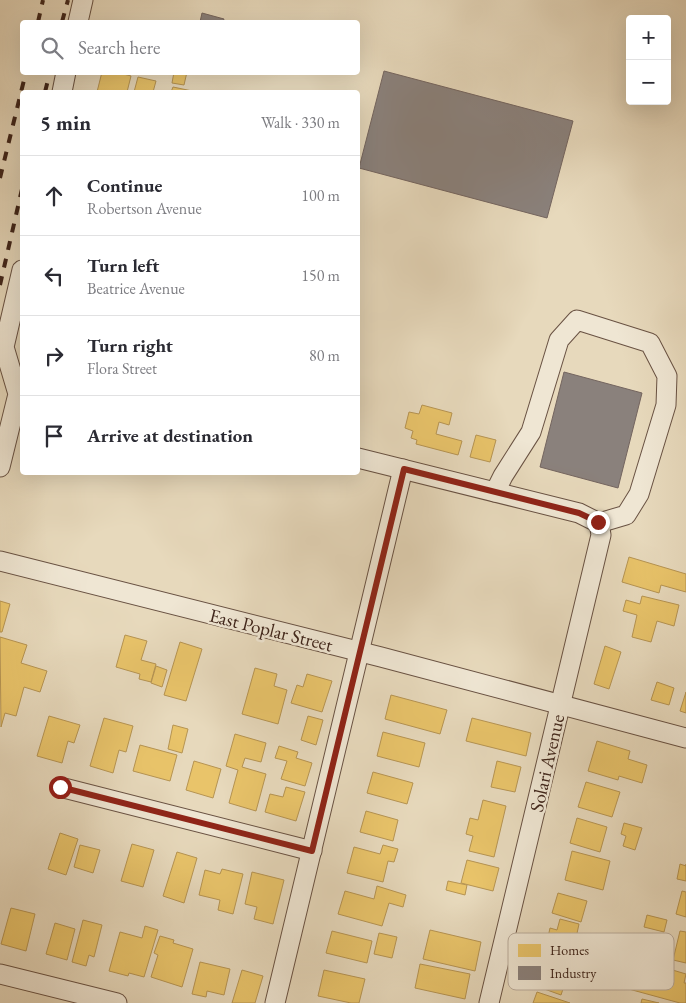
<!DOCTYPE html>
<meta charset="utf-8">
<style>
body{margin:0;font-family:"EB Garamond",serif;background:#f7f7f7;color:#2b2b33}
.controls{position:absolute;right:15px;top:15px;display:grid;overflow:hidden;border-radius:5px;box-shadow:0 5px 20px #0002}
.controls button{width:45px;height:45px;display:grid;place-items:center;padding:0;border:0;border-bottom:1px solid #e1e1e2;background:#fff;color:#2b2b33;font:25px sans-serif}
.stop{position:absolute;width:15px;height:15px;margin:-11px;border:4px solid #8f2418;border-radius:50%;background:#fff}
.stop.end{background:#8f2418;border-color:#fff;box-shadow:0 1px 5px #0008}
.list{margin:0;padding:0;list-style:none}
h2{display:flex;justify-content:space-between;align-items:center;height:65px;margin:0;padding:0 20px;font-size:21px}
h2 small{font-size:16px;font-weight:400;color:#7c7c81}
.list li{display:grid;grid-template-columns:32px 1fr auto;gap:15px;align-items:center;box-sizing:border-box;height:80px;padding:0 20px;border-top:1px solid #e1e1e2}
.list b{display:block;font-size:19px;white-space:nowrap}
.list p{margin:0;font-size:16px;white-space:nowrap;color:#7c7c81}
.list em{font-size:16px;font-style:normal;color:#7c7c81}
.icon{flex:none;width:28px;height:28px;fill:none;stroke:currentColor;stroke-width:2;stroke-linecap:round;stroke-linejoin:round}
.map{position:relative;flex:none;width:686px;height:1003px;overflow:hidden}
.search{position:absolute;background:#fff;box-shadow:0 5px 20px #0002;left:20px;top:20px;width:340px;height:55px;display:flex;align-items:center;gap:12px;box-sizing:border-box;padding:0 18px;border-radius:5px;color:#7c7c81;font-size:19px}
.panel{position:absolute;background:#fff;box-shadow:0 5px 20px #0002;left:20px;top:90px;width:340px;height:385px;border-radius:5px}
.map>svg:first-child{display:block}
.homes{fill:#e9c46a;stroke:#b69452}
.industry{fill:#8a817c;stroke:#74655f}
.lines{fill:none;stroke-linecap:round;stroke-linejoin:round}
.minor-casing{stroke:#695243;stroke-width:21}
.minor{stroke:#efe6d3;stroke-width:19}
.rail{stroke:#3f251b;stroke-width:4;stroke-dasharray:9 9;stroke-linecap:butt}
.route{stroke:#8f2418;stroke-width:6}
.labels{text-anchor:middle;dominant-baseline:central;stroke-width:5;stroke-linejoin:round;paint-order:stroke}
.street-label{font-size:19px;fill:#3f251b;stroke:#efe6d3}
.key{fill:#efe6d3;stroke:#baac9c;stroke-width:1}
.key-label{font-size:14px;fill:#3f251b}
</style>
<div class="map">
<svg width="686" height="1003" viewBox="0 0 686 1003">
<rect width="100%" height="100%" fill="#e7d9bc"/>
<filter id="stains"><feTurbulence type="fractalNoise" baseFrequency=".004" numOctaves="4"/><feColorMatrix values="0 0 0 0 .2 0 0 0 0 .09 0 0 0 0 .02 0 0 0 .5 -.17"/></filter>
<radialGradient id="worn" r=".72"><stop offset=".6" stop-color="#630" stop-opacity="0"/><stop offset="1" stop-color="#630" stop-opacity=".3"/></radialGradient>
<g class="homes">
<path d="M102,72H116L131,76L127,92H97Z"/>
<path d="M174,72H187L184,85L172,83Z"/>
<path d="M138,77L156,81L153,92H134Z"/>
<path d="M173,87L197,92H171Z"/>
<path d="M422,405L452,413L449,425L439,422L436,434L462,441L458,455L416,444L417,440L411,438L413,431L405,428L409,412L419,414Z"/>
<path d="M476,435L496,440L490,462L470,457Z"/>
<path d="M629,557L686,574V592L661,585L659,593L622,582Z"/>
<path d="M642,596L679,605L674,626L657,621L651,642L632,637L637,615L623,611L626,600L640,604Z"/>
<path d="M0,601L10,604L2,632H0Z"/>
<path d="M125,635L147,641L141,660L156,664L151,682L139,679L140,674L116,667Z"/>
<path d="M0,637L27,645L21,663L47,671L40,692L24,687L16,716L5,713L1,727Z"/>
<path d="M180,642L202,649L186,701L164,695Z"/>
<path d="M605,646L621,652L609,689L594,684Z"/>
<path d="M156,666L167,670L162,687L151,683Z"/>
<path d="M255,668L277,674L274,686L287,690L278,724L242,714Z"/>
<path d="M307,674L332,681L322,712L291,703L297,685L303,687Z"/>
<path d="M657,682L674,688L669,705L651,700Z"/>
<path d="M686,692V713L680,711Z"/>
<path d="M391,695L447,710L440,734L385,719Z"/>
<path d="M49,716L80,725L74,743L68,741L62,763L37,756Z"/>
<path d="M308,716L323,720L316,745L301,740Z"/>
<path d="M104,718L133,726L126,752L119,750L113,773L90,766Z"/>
<path d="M472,718L531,733L526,756L466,741Z"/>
<path d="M173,725L188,729L182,753L168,749Z"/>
<path d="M383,732L425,743L419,767L377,756Z"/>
<path d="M235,734L266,743L261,762L245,758L242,767L266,774L256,811L229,803L238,770L226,766Z"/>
<path d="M597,741L630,751L628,759L647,765L642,783L619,776L618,780L588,771Z"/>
<path d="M140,745L177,755L170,781L133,771Z"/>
<path d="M279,746L298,752L296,758L312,763L305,786L281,779L287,761L275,758Z"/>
<path d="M194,761L221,769L213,798L186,790Z"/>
<path d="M497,761L521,767L515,792L491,787Z"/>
<path d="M373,772L413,783L407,804L367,793Z"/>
<path d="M586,782L620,792L612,817L578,807Z"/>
<path d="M286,787L305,792L296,821L265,812L270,794L283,797Z"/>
<path d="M483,800L506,806L494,857L469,851L473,836L466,834L470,818L478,820Z"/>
<path d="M366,811L398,820L393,841L360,832Z"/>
<path d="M577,818L607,827L600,852L570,843Z"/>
<path d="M624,823L642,828L635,850L623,846L626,836L621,834Z"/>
<path d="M60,833L78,839L66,875L48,869Z"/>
<path d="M132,844L154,850L143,887L121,881Z"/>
<path d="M80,845L100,850L93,873L74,867Z"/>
<path d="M383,845L398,849L394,862L388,861L383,882L347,873L354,847L380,854Z"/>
<path d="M572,851L610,861L603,890L565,880Z"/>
<path d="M177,852L197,858L184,903L163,896Z"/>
<path d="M467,860L499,868L493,891L461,883Z"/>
<path d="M680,864L686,866V864V881L677,879Z"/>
<path d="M222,869L243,874L233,914L218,910L220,900L199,895L205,870L220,874Z"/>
<path d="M252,872L284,880L273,924L254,919L257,907L245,904Z"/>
<path d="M448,881L467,885L465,895L446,890Z"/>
<path d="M377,886L406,895L403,907L389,903L382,926L338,914L345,891L374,899Z"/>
<path d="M682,891L686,892V917L676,914Z"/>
<path d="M558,893L587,901L581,922L552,913Z"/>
<path d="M11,908L35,914L26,951L1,944Z"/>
<path d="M647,915L667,920L664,932L644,927Z"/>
<path d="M560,919L579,924L576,938L579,939L574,958L545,951L550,928L557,930Z"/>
<path d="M83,920L102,925L94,957L89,955L86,966L72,962Z"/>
<path d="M55,923L75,929L67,960L46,954Z"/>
<path d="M145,926L158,930L144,977L129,973L128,976L109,971L120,932L142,938Z"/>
<path d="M430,930L481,942L475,971L423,959Z"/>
<path d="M332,931L372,941L367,963L326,953Z"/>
<path d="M680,931L686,932V963L673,960Z"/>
<path d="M379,933L397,937L392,958L374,954Z"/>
<path d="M160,936L174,940L173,943L193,949L182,987L151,977L158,955L154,953Z"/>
<path d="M555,956L572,962L561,995L536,986L543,964L552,967Z"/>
<path d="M200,962L230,969L224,995L207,991L206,997L192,994Z"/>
<path d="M420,964L470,974L465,999L415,988Z"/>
<path d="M659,966L686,974L684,983H686V1003H680L625,988L629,973L655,980Z"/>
<path d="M242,970L263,976L255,1003H232Z"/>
<path d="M324,970L365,979L359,1003H351L318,996Z"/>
<path d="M537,992L570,1003H533Z"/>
<path d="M642,999L659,1003H641Z"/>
</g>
<g class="industry">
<path d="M202,13L224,19L223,22H200Z"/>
<path d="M384,71L573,121L547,218L359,168Z"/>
<path d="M564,372L642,393L618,488L540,467Z"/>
</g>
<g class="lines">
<g class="minor-casing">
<g id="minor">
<path d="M78,22L83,0"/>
<path d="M62,92L66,72"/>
<path d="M358,458L579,513L599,523"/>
<path d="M0,467L18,394L4,347L22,270"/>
<path d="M495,492L503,476L531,432L559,340L577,320L650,343L667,376L666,405L639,494L626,515L599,523"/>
<path d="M0,561L381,657L686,738"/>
<path d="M60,787L312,851"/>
<path d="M0,974L117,1003"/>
<path d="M275,1003L403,469"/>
<path d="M489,1003L601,535L599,523"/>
</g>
</g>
<use href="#minor" class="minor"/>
<g class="rail">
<path d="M38,22L43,0"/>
<path d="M62,22L68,0"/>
<path d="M45,92L50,72"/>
<path d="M0,178L26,72"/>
<path d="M0,285L22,189"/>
</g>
</g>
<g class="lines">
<path class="route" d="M60,787L312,851L404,469L579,513L598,522"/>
</g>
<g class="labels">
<g class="street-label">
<text transform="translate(271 630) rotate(14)">East Poplar Street</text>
<text transform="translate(547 763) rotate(-77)">Solari Avenue</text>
</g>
</g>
<rect x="508" y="933" width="166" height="57" rx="8" class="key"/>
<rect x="518" y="944" width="23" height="13" fill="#e9c46a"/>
<rect x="518" y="966" width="23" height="14" fill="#8a817c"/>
<g class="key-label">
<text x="550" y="955">Homes</text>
<text x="550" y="978">Industry</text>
</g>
<rect width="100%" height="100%" filter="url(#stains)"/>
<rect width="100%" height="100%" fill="url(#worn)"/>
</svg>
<div class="controls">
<button>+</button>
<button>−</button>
</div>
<div class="stop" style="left:60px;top:787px"></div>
<div class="stop end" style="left:598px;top:522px"></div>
<div class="search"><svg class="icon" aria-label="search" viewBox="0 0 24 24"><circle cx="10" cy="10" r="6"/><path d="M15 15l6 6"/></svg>Search here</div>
<section class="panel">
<h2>5 min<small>Walk · 330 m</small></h2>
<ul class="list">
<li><svg class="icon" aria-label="ahead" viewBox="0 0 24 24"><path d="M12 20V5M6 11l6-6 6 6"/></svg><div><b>Continue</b><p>Robertson Avenue</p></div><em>100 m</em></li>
<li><svg class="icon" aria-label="left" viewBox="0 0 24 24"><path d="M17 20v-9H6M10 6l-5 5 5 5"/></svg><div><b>Turn left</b><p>Beatrice Avenue</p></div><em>150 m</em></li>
<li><svg class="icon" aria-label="right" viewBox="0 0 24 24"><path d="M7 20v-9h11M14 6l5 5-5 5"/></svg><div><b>Turn right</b><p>Flora Street</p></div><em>80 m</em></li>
<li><svg class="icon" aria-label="arrive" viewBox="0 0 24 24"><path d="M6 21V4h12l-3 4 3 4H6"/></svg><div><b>Arrive at destination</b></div></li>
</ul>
</section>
</div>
